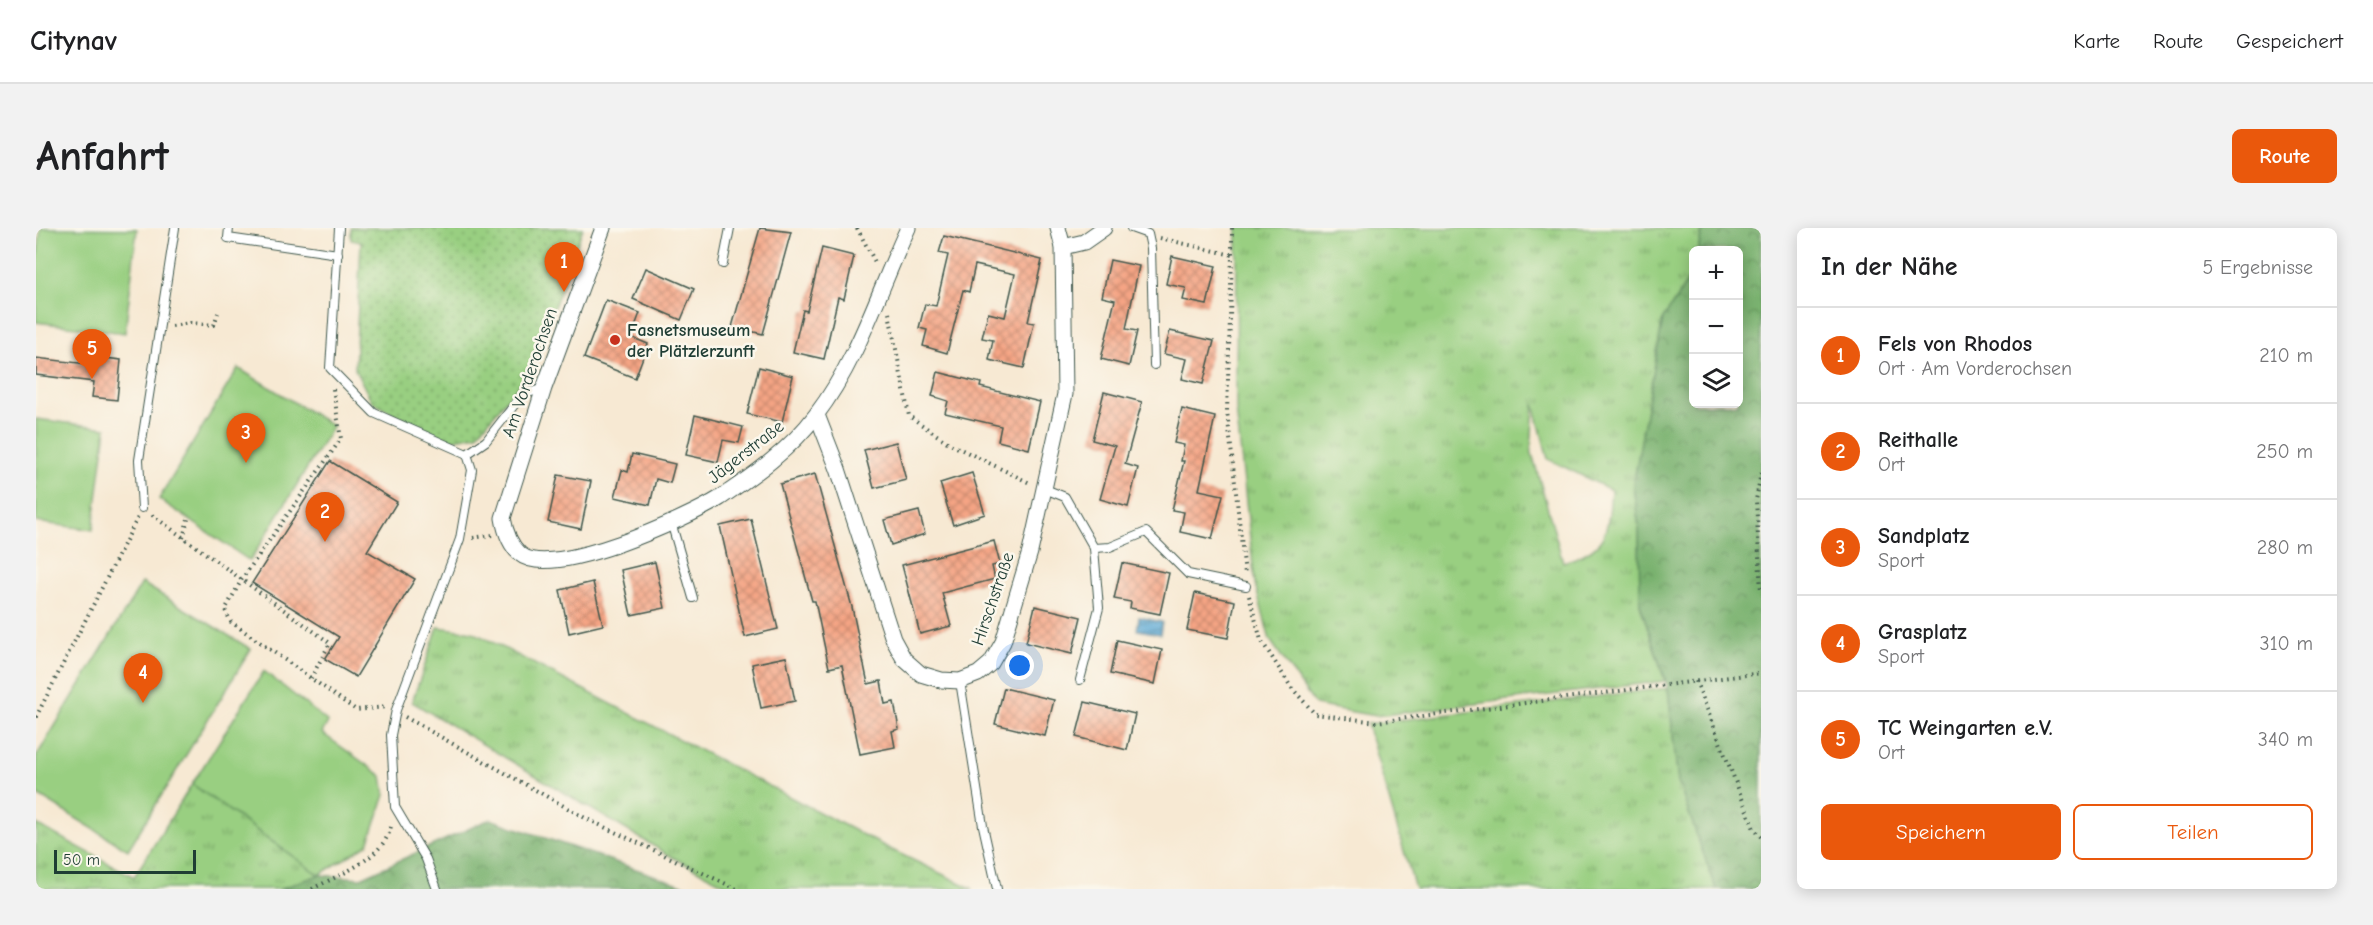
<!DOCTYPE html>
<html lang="de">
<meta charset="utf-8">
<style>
body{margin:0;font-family:"Comic Neue",sans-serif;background:#f2f2f2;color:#202124}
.controls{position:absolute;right:18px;top:18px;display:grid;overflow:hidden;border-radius:9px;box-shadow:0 3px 15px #0003}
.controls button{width:54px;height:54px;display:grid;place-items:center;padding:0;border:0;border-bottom:2px solid #e0e0e0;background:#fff;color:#202124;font:30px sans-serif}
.scale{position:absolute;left:18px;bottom:15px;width:142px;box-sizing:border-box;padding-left:6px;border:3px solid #1f3d34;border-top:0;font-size:16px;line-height:21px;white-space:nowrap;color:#1f3d34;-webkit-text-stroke:4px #fbf7ec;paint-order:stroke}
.you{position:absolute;left:984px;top:438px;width:21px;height:21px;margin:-15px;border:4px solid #fff;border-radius:50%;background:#1a73e8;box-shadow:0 0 0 9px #1a73e833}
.badge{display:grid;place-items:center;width:39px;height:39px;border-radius:50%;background:#ea580c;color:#fff;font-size:20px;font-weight:700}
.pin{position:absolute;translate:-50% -50px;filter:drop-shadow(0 2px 3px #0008)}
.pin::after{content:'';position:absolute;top:32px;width:21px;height:18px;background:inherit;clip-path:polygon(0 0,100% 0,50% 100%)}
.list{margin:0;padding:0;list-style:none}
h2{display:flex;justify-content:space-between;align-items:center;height:78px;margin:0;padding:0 24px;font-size:26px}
h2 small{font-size:20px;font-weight:400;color:#757577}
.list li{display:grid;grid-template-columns:39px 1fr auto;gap:18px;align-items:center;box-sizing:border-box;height:96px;padding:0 24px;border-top:2px solid #e0e0e0}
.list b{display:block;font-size:22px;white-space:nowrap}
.list p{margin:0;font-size:20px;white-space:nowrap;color:#757577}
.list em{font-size:20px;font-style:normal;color:#757577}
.actions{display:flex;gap:12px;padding:18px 24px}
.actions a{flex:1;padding:14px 0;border:2px solid #ea580c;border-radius:9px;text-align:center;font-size:21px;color:#ea580c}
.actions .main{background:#ea580c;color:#fff}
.icon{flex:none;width:33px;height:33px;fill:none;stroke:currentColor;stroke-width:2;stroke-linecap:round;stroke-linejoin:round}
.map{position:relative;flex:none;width:1725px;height:661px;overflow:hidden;border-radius:9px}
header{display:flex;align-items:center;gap:36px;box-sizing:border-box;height:84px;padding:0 30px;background:#fff;border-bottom:2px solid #e0e0e0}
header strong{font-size:28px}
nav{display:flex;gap:33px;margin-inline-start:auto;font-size:21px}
.intro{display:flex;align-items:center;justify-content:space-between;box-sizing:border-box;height:144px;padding:0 36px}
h1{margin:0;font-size:42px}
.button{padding:15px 27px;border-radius:9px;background:#ea580c;color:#fff;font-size:21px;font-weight:700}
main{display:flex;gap:36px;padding:0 36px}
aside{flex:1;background:#fff;border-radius:9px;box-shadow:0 3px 15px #0003}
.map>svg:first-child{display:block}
.grass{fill:url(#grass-tufts);stroke:#5c865a;stroke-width:1.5;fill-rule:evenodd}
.forest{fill:url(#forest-crowns);stroke:#4c7852;stroke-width:1.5}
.park{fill:url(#park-dots);stroke:#5c865a;stroke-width:1.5}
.pitch{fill:#99cf81;stroke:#5c865a;stroke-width:1.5}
.water{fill:url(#water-rules);stroke:#3e7384;stroke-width:1.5}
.building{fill:url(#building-cross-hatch)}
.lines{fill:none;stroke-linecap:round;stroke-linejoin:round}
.service-casing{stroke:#3f574c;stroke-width:10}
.minor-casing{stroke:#3f574c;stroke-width:17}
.path{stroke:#3f574c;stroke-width:4;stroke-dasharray:1.5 4.5;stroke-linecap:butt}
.service{stroke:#fff;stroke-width:8}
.minor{stroke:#fff;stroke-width:15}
.poi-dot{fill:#c8321e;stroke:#fbf7ec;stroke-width:2}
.labels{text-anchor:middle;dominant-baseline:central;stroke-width:5;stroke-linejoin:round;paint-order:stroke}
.poi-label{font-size:18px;font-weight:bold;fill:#1f3d34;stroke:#fbf7ec;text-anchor:start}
.street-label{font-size:18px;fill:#1f3d34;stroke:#fbf7ec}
</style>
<header>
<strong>Citynav</strong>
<nav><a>Karte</a><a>Route</a><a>Gespeichert</a></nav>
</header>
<div class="intro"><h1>Anfahrt</h1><a class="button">Route</a></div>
<main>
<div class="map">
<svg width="1725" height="661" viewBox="0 0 1725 661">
<defs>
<pattern id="grass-tufts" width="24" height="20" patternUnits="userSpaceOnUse" patternTransform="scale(1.5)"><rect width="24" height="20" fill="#99cf81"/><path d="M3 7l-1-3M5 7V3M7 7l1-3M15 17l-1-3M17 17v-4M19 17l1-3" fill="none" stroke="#7ca96a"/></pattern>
<pattern id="forest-crowns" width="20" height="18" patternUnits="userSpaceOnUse" patternTransform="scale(1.5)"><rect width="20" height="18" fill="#7ab26f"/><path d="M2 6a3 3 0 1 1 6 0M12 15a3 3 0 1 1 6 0" fill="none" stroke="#63925c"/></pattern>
<pattern id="park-dots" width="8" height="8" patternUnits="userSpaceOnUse" patternTransform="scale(1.5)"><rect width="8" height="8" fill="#99cf81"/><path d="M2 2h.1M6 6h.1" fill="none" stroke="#7ca96a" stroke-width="1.8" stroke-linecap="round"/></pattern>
<pattern id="water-rules" width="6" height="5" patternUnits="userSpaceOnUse" patternTransform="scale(1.5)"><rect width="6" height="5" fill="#5ca9d5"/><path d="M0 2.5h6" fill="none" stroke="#4b8bae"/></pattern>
<pattern id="building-cross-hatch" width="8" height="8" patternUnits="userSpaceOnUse" patternTransform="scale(1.5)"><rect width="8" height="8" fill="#f5a484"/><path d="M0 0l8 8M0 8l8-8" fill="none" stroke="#c6876d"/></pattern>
</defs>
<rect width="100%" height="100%" fill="#fbf7ec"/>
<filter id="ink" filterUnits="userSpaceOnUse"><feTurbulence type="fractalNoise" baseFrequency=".0167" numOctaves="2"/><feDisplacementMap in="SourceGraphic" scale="12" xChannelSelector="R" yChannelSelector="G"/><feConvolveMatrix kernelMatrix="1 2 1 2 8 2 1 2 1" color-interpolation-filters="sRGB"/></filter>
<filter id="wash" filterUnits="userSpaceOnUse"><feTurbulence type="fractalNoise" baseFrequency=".008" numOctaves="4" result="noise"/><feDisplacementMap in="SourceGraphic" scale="24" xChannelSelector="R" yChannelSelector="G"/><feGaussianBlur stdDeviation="1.35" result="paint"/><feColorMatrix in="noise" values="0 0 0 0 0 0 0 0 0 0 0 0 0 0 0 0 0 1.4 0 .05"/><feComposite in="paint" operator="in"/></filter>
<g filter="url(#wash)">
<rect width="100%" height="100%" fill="#f7e9d3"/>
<g class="grass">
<path d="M1201,0H1667L1662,22H1658L1655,48L1627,91L1597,258L1603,299L1604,376L1629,453L1339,488L1279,477L1234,412L1219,356L1200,181ZM1498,176L1512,231L1575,262C1572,304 1572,321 1527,334L1495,222Z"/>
<path d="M402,399L437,404L854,621L937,661H698L636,629L376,474Z"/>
<path d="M1632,460L1642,554L1680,661H1379L1331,496Z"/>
<path d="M156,556L283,647L244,661H0V596L98,649Z"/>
</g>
<g class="forest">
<path d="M1667,0H1725V661H1680L1642,554L1632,460L1604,376L1603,299L1597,258L1627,91L1655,48L1657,39L1658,176H1702V22H1662Z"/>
<path d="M454,591L658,661H244L283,647L325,650Z"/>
</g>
<path class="park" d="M315,0H547L495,142L441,207L409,213L336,174L319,141L325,14L315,12Z"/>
<g class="pitch">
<path d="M5,0L101,1L89,105L0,94V41Z"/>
<path d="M202,140L297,198L214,333L123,271Z"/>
<path d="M0,191L70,200L57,302L0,294Z"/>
<path d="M106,355L215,421L92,622L0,566V529Z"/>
<path d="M228,443L292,494L286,505L346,548L349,567L332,616L283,647L156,556Z"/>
</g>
<path class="water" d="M1103,389L1126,394L1124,406L1101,402Z"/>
<g id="blocks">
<g class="building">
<path d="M724,0L755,4L727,106L696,99Z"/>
<path d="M908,8L1006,32L992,94L998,95L988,140L953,132L957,112L946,110L952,85L969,89L979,46L939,37L933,64L927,62L911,125L887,118L891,102L883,100L889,76L900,78L912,27L903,25Z"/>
<path d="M786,20L818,28L808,71L802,69L788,131L757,124L767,82L771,83Z"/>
<path d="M1136,28L1180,38L1171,77L1147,72L1150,60L1130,56Z"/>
<path d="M1074,32L1103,38L1090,101L1101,103L1093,138L1065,131L1079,72L1066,69Z"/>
<path d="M610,40L658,61L645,92L597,71Z"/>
<path d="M570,72L604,85L595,109L612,116L599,150L548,130Z"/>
<path d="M1134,103L1178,113L1167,156L1146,151L1151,131L1128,126Z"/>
<path d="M61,129L85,132L81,172L56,169L58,154L0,147V130L60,137Z"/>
<path d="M723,139L757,148L746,194L711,186Z"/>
<path d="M902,144L945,155L944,159L1004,174L993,221L962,213L965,198L909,185L912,173L896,168Z"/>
<path d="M1068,164L1106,174L1089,236L1102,240L1092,279L1064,271L1079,218L1056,212Z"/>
<path d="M1146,181L1179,189L1163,262L1187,267L1176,311L1144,304L1148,284L1136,282L1148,233H1145L1148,217L1138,215Z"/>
<path d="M659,187L707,199L703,215L687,212L682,234L650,227Z"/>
<path d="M860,214L870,252L838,260L828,222Z"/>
<path d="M596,226L639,236L634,255L620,251L614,277L579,269L586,242L592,244Z"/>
<path d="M294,233L361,274L331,323L379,351L320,449L289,431L303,409L216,355Z"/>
<path d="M936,245L949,286L917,297L904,255Z"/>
<path d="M779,246L816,379L832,456L845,453L849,476L858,474L863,501L856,503L859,519L824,526L806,437L793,440L779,373H776L744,256Z"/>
<path d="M522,247L555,253L545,301L512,294Z"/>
<path d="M883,283L889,306L855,317L848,292Z"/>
<path d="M715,291L742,401L709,409L684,298Z"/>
<path d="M958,313L964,336L956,338L959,351L906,365L915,398L884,406L866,337Z"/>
<path d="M619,334L629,380L595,387L585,342Z"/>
<path d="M1086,335L1133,345L1124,386L1094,380L1095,374L1078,371Z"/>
<path d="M557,354L567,397L533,405L524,362Z"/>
<path d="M1159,365L1199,373L1192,410L1151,402Z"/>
<path d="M999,378L1045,389L1036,426L990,415Z"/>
<path d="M1081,412L1126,422L1119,456L1074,446Z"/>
<path d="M750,429L759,473L725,480L716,436Z"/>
<path d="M968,460L1018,472L1009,508L959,496Z"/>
<path d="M1049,474L1099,486L1091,522L1040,509Z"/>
</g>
</g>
</g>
<g filter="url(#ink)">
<use href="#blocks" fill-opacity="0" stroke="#3f574c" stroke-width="1.5"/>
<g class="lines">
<g class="service-casing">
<g id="service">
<path d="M193,0L192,10L302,26"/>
<path d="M303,0L294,140L338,185L431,226L450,213L486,167L508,160"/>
<path d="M1095,0L1112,6L1115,20L1118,137"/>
<path d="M687,36L694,0"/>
<path d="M1009,261L1029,269L1058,320L1063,380L1044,452"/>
<path d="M106,280L103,232L139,0"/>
<path d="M635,294L657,370"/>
<path d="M1058,320L1074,319L1110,304L1152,346L1210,358"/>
<path d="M924,453L947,598L961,661"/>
<path d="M401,661L390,631L359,579L355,507L360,482L424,311L436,242L431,226"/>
</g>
</g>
<g class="minor-casing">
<g id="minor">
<path d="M567,0L508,160L467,290C469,302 474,317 484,326C515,353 652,290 684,270C718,247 755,221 780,187C822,132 843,62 872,0"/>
<path d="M1027,19L1048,14L1068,0"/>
<path d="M781,187L802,241L857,411L868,431L885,446L905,452L924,453L942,446L955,435L967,414L994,324L1029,166L1027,19L1022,0"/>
</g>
</g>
<g class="path">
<path d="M821,0L839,34"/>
<path d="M1196,0V27"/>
<path d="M1124,10L1196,27L1191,183L1209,346"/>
<path d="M853,85L873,188L914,216L994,255"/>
<path d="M136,98L154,95L178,97L182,85"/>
<path d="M297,161L305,211L206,351L189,382L195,394L320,482L350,479"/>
<path d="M1725,245L1720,272L1725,364"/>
<path d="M116,287L294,415L275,450"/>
<path d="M147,310L152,291"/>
<path d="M437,310L456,307"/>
<path d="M1213,368L1225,412L1255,459L1279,486L1340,494L1725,445"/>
<path d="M1660,453L1718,601L1725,609"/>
<path d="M0,489L102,289"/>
<path d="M369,489L551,591L701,661"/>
<path d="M276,661C302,647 348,631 355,598"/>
</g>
<use href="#service" class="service"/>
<use href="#minor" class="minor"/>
</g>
</g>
<circle class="poi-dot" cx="579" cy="112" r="6"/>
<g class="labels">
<g class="poi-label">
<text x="591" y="102">Fasnetsmuseum<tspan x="591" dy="21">der Plätzlerzunft</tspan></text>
</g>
<g class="street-label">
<text transform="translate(494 145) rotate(-71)">Am Vorderochsen</text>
<text transform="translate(710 224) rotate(-38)">Jägerstraße</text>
<text transform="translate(957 371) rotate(-71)">Hirschstraße</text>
</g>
</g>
</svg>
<div class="controls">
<button>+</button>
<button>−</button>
<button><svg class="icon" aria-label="layers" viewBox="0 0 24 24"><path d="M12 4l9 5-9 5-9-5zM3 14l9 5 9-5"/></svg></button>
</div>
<div class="scale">50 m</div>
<div class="you"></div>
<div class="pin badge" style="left:528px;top:64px">1</div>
<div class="pin badge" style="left:289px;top:314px">2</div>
<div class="pin badge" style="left:210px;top:235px">3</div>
<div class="pin badge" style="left:107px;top:475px">4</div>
<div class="pin badge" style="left:56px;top:151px">5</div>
</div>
<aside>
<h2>In der Nähe<small>5 Ergebnisse</small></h2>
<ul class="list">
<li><span class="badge">1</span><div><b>Fels von Rhodos</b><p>Ort · Am Vorderochsen</p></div><em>210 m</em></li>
<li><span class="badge">2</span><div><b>Reithalle</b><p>Ort</p></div><em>250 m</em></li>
<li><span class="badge">3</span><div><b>Sandplatz</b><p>Sport</p></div><em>280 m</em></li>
<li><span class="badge">4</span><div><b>Grasplatz</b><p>Sport</p></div><em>310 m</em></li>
<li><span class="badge">5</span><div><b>TC Weingarten e.V.</b><p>Ort</p></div><em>340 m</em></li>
</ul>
<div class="actions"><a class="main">Speichern</a><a>Teilen</a></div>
</aside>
</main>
